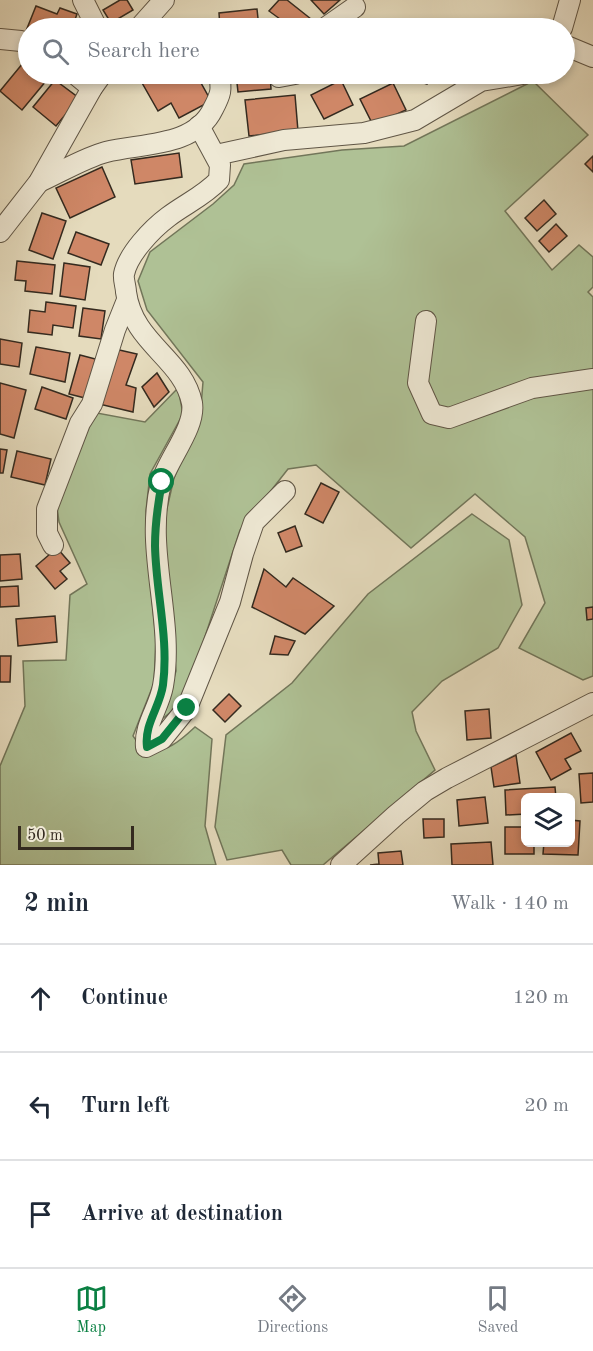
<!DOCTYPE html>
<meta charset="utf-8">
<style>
body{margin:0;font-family:"Old Standard TT",serif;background:#f6f6f7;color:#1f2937}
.controls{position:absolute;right:18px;bottom:18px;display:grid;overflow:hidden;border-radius:9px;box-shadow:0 3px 9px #0003}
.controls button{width:54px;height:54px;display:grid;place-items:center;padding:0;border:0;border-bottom:2px solid #e0e1e3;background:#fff;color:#1f2937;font:30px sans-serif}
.scale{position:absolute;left:18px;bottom:15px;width:116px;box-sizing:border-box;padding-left:6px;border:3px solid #342a1f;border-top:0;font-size:16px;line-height:21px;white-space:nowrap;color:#342a1f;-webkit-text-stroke:4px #eee8d4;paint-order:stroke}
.stop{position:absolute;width:18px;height:18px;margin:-14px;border:4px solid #0b8043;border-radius:50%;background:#fff}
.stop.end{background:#0b8043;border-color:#fff;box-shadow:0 2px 6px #0008}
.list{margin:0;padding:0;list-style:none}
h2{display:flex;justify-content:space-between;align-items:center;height:78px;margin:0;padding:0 24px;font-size:26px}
h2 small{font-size:20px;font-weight:400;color:#747a83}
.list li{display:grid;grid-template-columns:39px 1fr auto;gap:18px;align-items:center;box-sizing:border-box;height:108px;padding:0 24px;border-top:2px solid #e0e1e3}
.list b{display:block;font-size:22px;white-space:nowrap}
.list em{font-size:20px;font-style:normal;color:#747a83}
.icon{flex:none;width:33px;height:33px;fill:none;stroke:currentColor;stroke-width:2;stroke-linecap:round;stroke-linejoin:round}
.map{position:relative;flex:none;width:593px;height:865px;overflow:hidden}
.search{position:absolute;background:#fff;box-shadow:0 3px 9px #0003;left:18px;right:18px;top:18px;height:66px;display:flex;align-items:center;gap:15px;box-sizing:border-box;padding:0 21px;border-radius:33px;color:#747a83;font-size:22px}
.sheet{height:402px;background:#fff}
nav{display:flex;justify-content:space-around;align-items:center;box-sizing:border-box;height:84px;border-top:2px solid #e0e1e3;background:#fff;font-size:16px;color:#747a83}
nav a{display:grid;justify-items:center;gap:3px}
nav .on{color:#0b8043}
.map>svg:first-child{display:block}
.green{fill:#afc195;stroke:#72765a;stroke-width:1.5}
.building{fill:#cf8767;stroke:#342a1f;stroke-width:1.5}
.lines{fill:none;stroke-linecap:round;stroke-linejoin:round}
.minor-casing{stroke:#605646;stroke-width:22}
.minor{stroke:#eee8d4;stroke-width:20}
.route{stroke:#0b8043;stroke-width:8}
</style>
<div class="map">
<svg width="593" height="865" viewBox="0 0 593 865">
<rect width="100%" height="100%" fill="#e5dbbd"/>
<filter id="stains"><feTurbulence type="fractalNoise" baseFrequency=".00333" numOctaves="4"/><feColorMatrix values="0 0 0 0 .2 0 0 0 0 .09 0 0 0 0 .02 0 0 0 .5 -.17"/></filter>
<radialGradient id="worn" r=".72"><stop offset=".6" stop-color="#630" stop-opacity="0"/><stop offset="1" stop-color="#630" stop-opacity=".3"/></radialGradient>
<g class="green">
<path d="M533,81L588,135L505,211L552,270L579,245L593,257V287L588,292L593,297V676L583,680L519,648L545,603L525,537L475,494L411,548L316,465L288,469L240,530L196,664L177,707L162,719L176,671L163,526L174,478L200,418L203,382L147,310L138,281L150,252L213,204L234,185L244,164L342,150L404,146Z"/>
<path d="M178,388L183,414L150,474L146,511L150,581L156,639L154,683L133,736L143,750C167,753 179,742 195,727L212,739L205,826L216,865H0V766L25,706L23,661L66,660L70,595L87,584L59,522L54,484L81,410L145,422Z"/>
<path d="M472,514L509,540L522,605L498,648L442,681L412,712L416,731L435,770L323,865H291L282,850L227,860L215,827L226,735L292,683L368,594Z"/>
</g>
<g class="building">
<path d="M120,0H127L133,10L111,23L103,10Z"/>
<path d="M279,0H287L311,19L303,28H272L280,19L269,11Z"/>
<path d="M311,0H340L324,14Z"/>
<path d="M36,6L57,14L60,8L77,14L72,28H28V32L26,31Z"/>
<path d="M257,9L259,28H220L219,13Z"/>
<path d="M23,63L28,67V74H37L46,81L22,110L0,91Z"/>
<path d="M137,74H196L211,101L179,118L171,103L158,111Z"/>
<path d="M236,74H270L271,89L238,92Z"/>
<path d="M399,74H431L427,84L398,75Z"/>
<path d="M55,80L79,98L56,126L33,107Z"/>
<path d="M341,80L353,105L324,119L311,95Z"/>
<path d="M393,83L406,110L373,125L360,99Z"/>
<path d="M295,95L298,131L249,136L245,100Z"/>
<path d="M179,153L182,177L135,184L131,160Z"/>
<path d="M593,156V172L585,164Z"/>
<path d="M102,167L115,197L70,218L56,188Z"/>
<path d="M544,200L556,214L537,231L525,218Z"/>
<path d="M42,213L66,221L53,259L29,250Z"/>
<path d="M556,224L567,236L549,252L539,241Z"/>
<path d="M76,232L109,244L101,265L68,253Z"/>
<path d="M17,261L55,265L52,294L25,291L26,281L15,280Z"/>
<path d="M64,263L90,267L85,300L60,296Z"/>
<path d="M46,302L76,306L73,328L53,325L52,335L28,332L30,310L45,312Z"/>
<path d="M83,308L105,311L101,339L79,336Z"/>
<path d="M0,339L22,343L19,367L0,364Z"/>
<path d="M36,347L70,353L65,382L30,374Z"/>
<path d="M115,349L137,354L126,385L136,388L133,412L99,404Z"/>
<path d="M80,355L103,361L89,399L69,394Z"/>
<path d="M157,373L169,392L154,407L142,387Z"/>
<path d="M0,383L26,390L14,438L0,434Z"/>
<path d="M42,387L73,398L66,419L35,409Z"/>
<path d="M0,449L7,450L3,473H0Z"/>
<path d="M17,451L51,459L45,485L11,477Z"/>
<path d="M321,483L339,492L323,523L305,514Z"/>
<path d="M295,526L302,546L286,552L278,533Z"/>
<path d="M57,548L70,563L60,571L67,579L55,589L36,566Z"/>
<path d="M20,554L22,579L0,581V555Z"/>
<path d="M264,569L286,587L293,578L334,606L305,634L252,607Z"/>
<path d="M18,586L19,606L0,607V587Z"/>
<path d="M593,607V619L587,620L586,608Z"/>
<path d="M55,616L57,642L18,646L16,619Z"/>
<path d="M275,636L295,641L288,655L270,654Z"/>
<path d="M0,656H11L10,682H0Z"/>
<path d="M229,694L241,706L225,722L213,710Z"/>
<path d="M489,709L491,738L467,740L465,711Z"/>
<path d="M571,733L581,751L565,759L571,769L551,780L536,752Z"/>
<path d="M516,755L520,783L494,787L491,767Z"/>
<path d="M593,773V802L581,803L579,774Z"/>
<path d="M555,787L556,798H526V814L506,815L505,790Z"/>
<path d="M485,797L488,823L459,826L457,800Z"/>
<path d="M423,819H444V837L424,838Z"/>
<path d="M570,820L580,821L578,855L543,854L544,842H570Z"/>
<path d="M505,827H526V842H534V854H505Z"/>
<path d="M491,842L493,865H452L451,844Z"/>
<path d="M401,851L403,865H370L379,864L378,853Z"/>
</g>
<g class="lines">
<g class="minor-casing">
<g id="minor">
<path d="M83,0L97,28"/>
<path d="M139,28L164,0"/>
<path d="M325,28L355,7"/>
<path d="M562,28L570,0"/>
<path d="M0,39L21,41L28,43"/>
<path d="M564,45L593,57"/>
<path d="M75,74L92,88"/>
<path d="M277,74L279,77L295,74"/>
<path d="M199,126L220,165L219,180C204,196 185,204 168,217C152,229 128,254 124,274C123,279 126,287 126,292C133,344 183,358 192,403C196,427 168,459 161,483C144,551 175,619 163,686C159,708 144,725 146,747L162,739L187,708L230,602L243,554L254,522L285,491"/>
<path d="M216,155L284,140L364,133L415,120L481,81L523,74"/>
<path d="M39,182C59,173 86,157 106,152C142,143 195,147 213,109C221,94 222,90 219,74"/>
<path d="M0,232L39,182L92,88L102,74"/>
<path d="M426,321L418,383L432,414L449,418L532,388L593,379"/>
<path d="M53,545L47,533V509L80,423L92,404L115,330L127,300"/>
<path d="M341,865L396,815L425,791L447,778L593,703"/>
</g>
</g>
<use href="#minor" class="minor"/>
</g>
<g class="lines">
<path class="route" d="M162,482C158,503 155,524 155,546C156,593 169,638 163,685C160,707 144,724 147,747L162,739L187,708"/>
</g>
<rect width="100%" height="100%" filter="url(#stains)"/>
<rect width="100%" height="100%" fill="url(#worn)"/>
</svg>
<div class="controls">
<button><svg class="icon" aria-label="layers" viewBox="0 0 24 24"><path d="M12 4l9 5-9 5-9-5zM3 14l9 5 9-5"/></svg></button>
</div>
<div class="scale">50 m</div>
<div class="stop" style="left:162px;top:482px"></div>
<div class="stop end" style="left:187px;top:708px"></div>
<div class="search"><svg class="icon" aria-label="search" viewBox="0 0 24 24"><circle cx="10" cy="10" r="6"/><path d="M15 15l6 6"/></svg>Search here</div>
</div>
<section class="sheet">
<h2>2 min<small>Walk · 140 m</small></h2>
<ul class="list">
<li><svg class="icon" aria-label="ahead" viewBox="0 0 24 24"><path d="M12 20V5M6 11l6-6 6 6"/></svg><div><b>Continue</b></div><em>120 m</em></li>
<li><svg class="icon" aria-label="left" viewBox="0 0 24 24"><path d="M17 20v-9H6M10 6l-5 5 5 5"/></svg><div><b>Turn left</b></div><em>20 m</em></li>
<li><svg class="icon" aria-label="arrive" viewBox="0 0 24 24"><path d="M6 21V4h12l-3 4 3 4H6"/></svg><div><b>Arrive at destination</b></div></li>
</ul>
</section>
<nav>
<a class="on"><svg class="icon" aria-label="map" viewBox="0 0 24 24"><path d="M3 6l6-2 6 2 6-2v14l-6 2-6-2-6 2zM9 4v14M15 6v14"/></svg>Map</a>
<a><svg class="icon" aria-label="directions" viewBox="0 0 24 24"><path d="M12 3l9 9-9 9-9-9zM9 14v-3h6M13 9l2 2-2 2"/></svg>Directions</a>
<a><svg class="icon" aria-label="saved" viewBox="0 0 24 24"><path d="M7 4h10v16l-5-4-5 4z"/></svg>Saved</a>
</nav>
